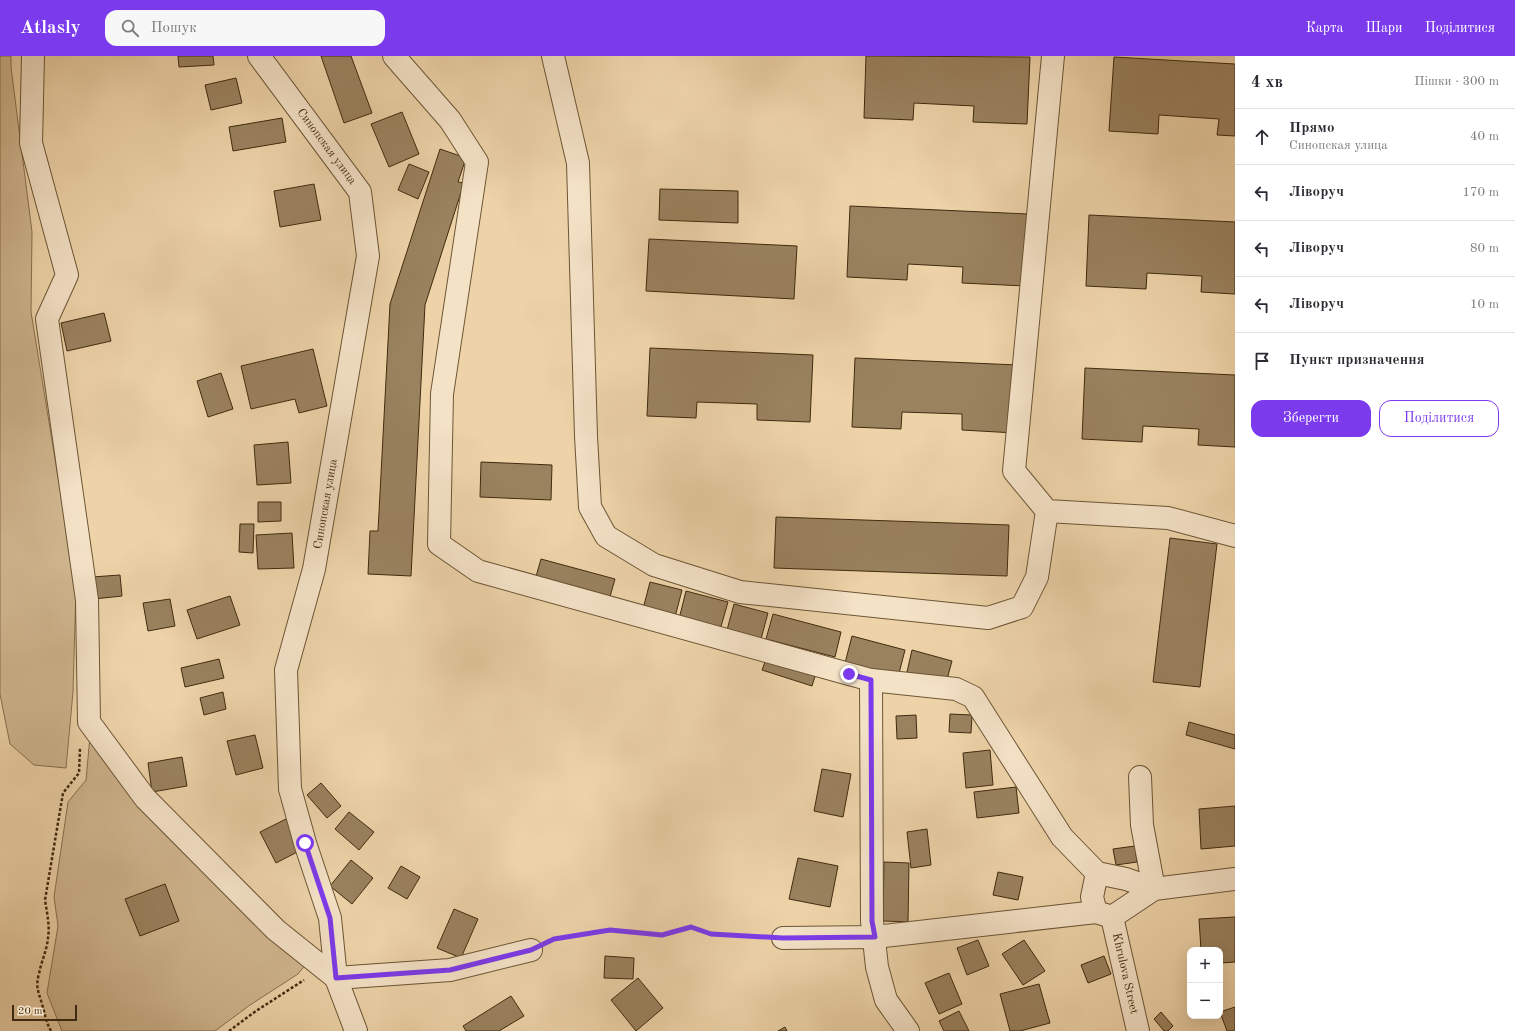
<!DOCTYPE html>
<html lang="uk">
<meta charset="utf-8">
<style>
body{margin:0;font-family:"Old Standard TT",serif;background:#f7f7f7;color:#2b2b33}
.controls{position:absolute;right:12px;bottom:12px;display:grid;overflow:hidden;border-radius:8px;box-shadow:0 4px 16px #0002}
.controls button{width:36px;height:36px;display:grid;place-items:center;padding:0;border:0;border-bottom:1px solid #e1e1e2;background:#fff;color:#2b2b33;font:20px sans-serif}
.scale{position:absolute;left:12px;bottom:10px;width:65px;box-sizing:border-box;padding-left:4px;border:2px solid #402b0e;border-top:0;font-size:11px;line-height:14px;white-space:nowrap;color:#402b0e;-webkit-text-stroke:3px #f4e2c7;paint-order:stroke}
.stop{position:absolute;width:12px;height:12px;margin:-9px;border:3px solid #7c3aed;border-radius:50%;background:#fff}
.stop.end{background:#7c3aed;border-color:#fff;box-shadow:0 1px 4px #0008}
.list{margin:0;padding:0;list-style:none}
h2{display:flex;justify-content:space-between;align-items:center;height:52px;margin:0;padding:0 16px;font-size:17px}
h2 small{font-size:13px;font-weight:400;color:#7c7c81}
.list li{display:grid;grid-template-columns:26px 1fr auto;gap:12px;align-items:center;box-sizing:border-box;height:56px;padding:0 16px;border-top:1px solid #e1e1e2}
.list b{display:block;font-size:15px;white-space:nowrap}
.list p{margin:0;font-size:13px;white-space:nowrap;color:#7c7c81}
.list em{font-size:13px;font-style:normal;color:#7c7c81}
.actions{display:flex;gap:8px;padding:12px 16px}
.actions a{flex:1;padding:9px 0;border:1px solid #7c3aed;border-radius:12px;text-align:center;font-size:14px;color:#7c3aed}
.actions .main{background:#7c3aed;color:#fff}
.icon{flex:none;width:22px;height:22px;fill:none;stroke:currentColor;stroke-width:2;stroke-linecap:round;stroke-linejoin:round}
.map{position:relative;flex:none;width:1235px;height:975px;overflow:hidden}
header{display:flex;align-items:center;gap:24px;box-sizing:border-box;height:56px;padding:0 20px;background:#7c3aed;color:#fff}
header strong{font-size:19px}
nav{display:flex;gap:22px;margin-inline-start:auto;font-size:14px}
.search{width:280px;height:36px;background:#f7f7f7;display:flex;align-items:center;gap:10px;box-sizing:border-box;padding:0 14px;border-radius:12px;color:#7c7c81;font-size:15px}
main{display:flex}
aside{flex:1;background:#fff}
.map>svg:first-child{display:block}
.green{fill:#d0b68f;stroke:#88704e}
.building{fill:#9a825f;stroke:#402b0e}
.lines{fill:none;stroke-linecap:round;stroke-linejoin:round}
.minor-casing{stroke:#6c5535;stroke-width:24}
.path{stroke:#402b0e;stroke-width:2.5;stroke-dasharray:3 2;stroke-linecap:butt}
.minor{stroke:#f4e2c7;stroke-width:22}
.route{stroke:#7c3aed;stroke-width:5}
.labels{text-anchor:middle;dominant-baseline:central;stroke-width:3.5;stroke-linejoin:round;paint-order:stroke}
.street-label{font-size:12px;fill:#402b0e;stroke:#f4e2c7}
</style>
<header>
<strong>Atlasly</strong>
<div class="search"><svg class="icon" aria-label="search" viewBox="0 0 24 24"><circle cx="10" cy="10" r="6"/><path d="M15 15l6 6"/></svg>Пошук</div>
<nav><a>Карта</a><a>Шари</a><a>Поділитися</a></nav>
</header>
<main>
<div class="map">
<svg width="1235" height="975" viewBox="0 0 1235 975">
<rect width="100%" height="100%" fill="#eed3a9"/>
<filter id="stains"><feTurbulence type="fractalNoise" baseFrequency=".005" numOctaves="4"/><feColorMatrix values="0 0 0 0 .2 0 0 0 0 .09 0 0 0 0 .02 0 0 0 .5 -.17"/></filter>
<radialGradient id="worn" r=".72"><stop offset=".6" stop-color="#630" stop-opacity="0"/><stop offset="1" stop-color="#630" stop-opacity=".3"/></radialGradient>
<g class="green">
<path d="M0,0H11V11L32,176L31,256L76,531L73,636L66,712L34,709L10,688L0,638Z"/>
<path d="M90,680L179,785L256,870L306,908L298,918L250,949L215,975H62L47,937L58,870L54,841L68,746L86,724Z"/>
</g>
<g class="building">
<path d="M178,0H213L214,9L179,11Z"/>
<path d="M321,0H351L372,57L344,67Z"/>
<path d="M866,0L1030,1L1027,68L973,66L974,50L914,47L913,64L864,62Z"/>
<path d="M1114,1L1235,8V80L1217,79L1219,63L1159,59L1158,78L1109,75Z"/>
<path d="M236,22L242,47L211,54L205,29Z"/>
<path d="M402,56L419,98L389,111L371,68Z"/>
<path d="M282,62L286,86L233,95L229,71Z"/>
<path d="M440,93L466,102L458,126L464,127L425,249L411,520L368,518L370,475H378L390,248Z"/>
<path d="M409,108L429,116L418,143L398,134Z"/>
<path d="M314,128L321,164L280,171L274,135Z"/>
<path d="M660,133L738,135V167L659,164Z"/>
<path d="M850,150L1028,158L1025,230L962,227L963,211L908,208L907,224L847,221Z"/>
<path d="M1089,159L1235,166V238L1201,236L1202,220L1147,217L1146,233L1086,230Z"/>
<path d="M649,183L797,190L794,243L646,235Z"/>
<path d="M104,257L111,285L67,295L61,267Z"/>
<path d="M650,292L813,299L810,366L757,364V348L697,346L696,362L647,360Z"/>
<path d="M313,293L327,350L299,357L295,343L251,353L241,310Z"/>
<path d="M855,302L1018,309L1015,377L962,374V358L902,356L901,373L852,371Z"/>
<path d="M1085,312L1235,319V391L1198,389L1199,373L1143,370L1142,386L1082,383Z"/>
<path d="M221,317L233,353L208,361L197,325Z"/>
<path d="M288,386L291,427L257,429L254,389Z"/>
<path d="M481,406L552,409L551,444L480,441Z"/>
<path d="M258,446H281V465L258,466Z"/>
<path d="M776,461L1009,469L1007,520L774,512Z"/>
<path d="M240,468H254L253,497L239,496Z"/>
<path d="M292,477L294,512L258,513L256,479Z"/>
<path d="M1170,482L1217,488L1200,631L1153,626Z"/>
<path d="M541,503L615,523L609,544L535,524Z"/>
<path d="M120,519L122,540L94,543L92,521Z"/>
<path d="M650,526L682,534L674,565L642,557Z"/>
<path d="M686,535L728,546L720,574L679,563Z"/>
<path d="M230,540L240,569L197,583L187,554Z"/>
<path d="M170,543L175,570L148,575L143,547Z"/>
<path d="M734,548L768,557L761,583L727,574Z"/>
<path d="M773,558L841,576L835,601L766,583Z"/>
<path d="M852,580L905,594L898,621L845,607Z"/>
<path d="M912,594L952,605L946,627L907,616Z"/>
<path d="M768,598L817,614L812,630L762,614Z"/>
<path d="M219,603L224,622L185,631L181,612Z"/>
<path d="M223,636L226,653L204,659L200,642Z"/>
<path d="M950,658L972,659L971,677L949,676Z"/>
<path d="M916,659L917,682L897,683L896,660Z"/>
<path d="M1189,666L1235,679V693L1186,679Z"/>
<path d="M255,679L263,712L236,719L227,685Z"/>
<path d="M990,694L993,729L966,732L963,697Z"/>
<path d="M182,701L187,730L152,736L148,707Z"/>
<path d="M822,713L851,718L843,761L814,755Z"/>
<path d="M321,727L341,750L327,762L307,739Z"/>
<path d="M1016,731L1019,757L977,762L974,736Z"/>
<path d="M1235,750V790L1201,793L1199,753Z"/>
<path d="M349,756L374,776L359,794L335,773Z"/>
<path d="M288,762L303,793L276,807L260,776Z"/>
<path d="M927,773L931,809L911,812L907,776Z"/>
<path d="M1135,790L1137,806L1116,809L1113,793Z"/>
<path d="M798,802L838,810L830,851L789,843Z"/>
<path d="M351,804L373,822L352,848L330,830Z"/>
<path d="M884,806L909,807L908,866L883,865Z"/>
<path d="M401,810L420,821L407,843L388,832Z"/>
<path d="M998,816L1023,821L1018,844L993,839Z"/>
<path d="M165,828L179,865L140,880L125,843Z"/>
<path d="M454,853L478,863L461,902L437,892Z"/>
<path d="M1235,861V906L1220,907V894H1201L1199,863Z"/>
<path d="M978,884L989,910L967,919L957,892Z"/>
<path d="M1024,884L1045,915L1023,929L1002,898Z"/>
<path d="M605,900L634,902L633,923L604,922Z"/>
<path d="M1104,900L1111,918L1088,927L1081,909Z"/>
<path d="M949,917L962,948L939,958L925,927Z"/>
<path d="M638,922L663,952L636,975L611,944Z"/>
<path d="M1039,928L1050,967L1020,975H1010L1000,938Z"/>
<path d="M511,940L524,960L499,975H466L463,970Z"/>
<path d="M1235,951V975H1227L1220,956Z"/>
<path d="M959,955L969,975H944L939,965Z"/>
<path d="M1161,956L1173,970L1168,975H1164L1154,963Z"/>
<path d="M785,971L787,975H778Z"/>
</g>
<g class="lines">
<g class="minor-casing">
<g id="minor">
<path d="M33,0L31,87L67,219L47,263L87,544L89,666L145,742L276,874L336,922L450,914L531,894"/>
<path id="s1" d="M259,0L360,136L368,200L314,513L286,614L290,733L305,787L330,862L336,922L356,975"/>
<path d="M394,0L450,64L477,106L442,338L439,488L478,515L849,618L871,624L956,633L973,641L1062,781L1097,817"/>
<path d="M553,0L578,107L586,380L590,451L606,480L654,509L740,536L988,562L1022,551L1037,521L1047,455"/>
<path d="M1053,0L1014,415L1047,455L1168,462L1235,480"/>
<path d="M871,624L872,865L877,911L886,944L908,975"/>
<path d="M1140,721L1142,769L1154,833"/>
<path d="M1154,833L1126,823L1097,817L1092,841L1096,856L1112,861L1154,833L1235,823"/>
<path id="s2" d="M1112,861L1138,975"/>
<path d="M783,882L875,881L1096,856"/>
</g>
</g>
<g class="path">
<path d="M549,885L554,883L610,874L662,879L691,871L711,878L762,881"/>
<path d="M51,975C46,966 45,958 42,948C39,937 35,931 39,918C41,906 47,894 48,882C50,870 47,857 45,844L63,737L79,717L80,692"/>
<path d="M229,975L256,955L304,924"/>
</g>
<use href="#minor" class="minor"/>
</g>
<g class="lines">
<path class="route" d="M305,787L330,862L336,922L450,914L531,894L554,883L610,874L662,879L691,871L711,878L783,882L875,881L872,865L871,624L849,618"/>
</g>
<g class="labels">
<g class="street-label">
<text stroke="none"><textPath href="#s1" startOffset="113">Синопская улица</textPath></text>
<text transform="translate(326 448) rotate(-80)">Синопская улица</text>
<text stroke="none"><textPath href="#s2" startOffset="58">Khrulova Street</textPath></text>
</g>
</g>
<rect width="100%" height="100%" filter="url(#stains)"/>
<rect width="100%" height="100%" fill="url(#worn)"/>
</svg>
<div class="controls">
<button>+</button>
<button>−</button>
</div>
<div class="scale">20 m</div>
<div class="stop" style="left:305px;top:787px"></div>
<div class="stop end" style="left:849px;top:618px"></div>
</div>
<aside>
<h2>4 хв<small>Пішки · 300 m</small></h2>
<ul class="list">
<li><svg class="icon" aria-label="ahead" viewBox="0 0 24 24"><path d="M12 20V5M6 11l6-6 6 6"/></svg><div><b>Прямо</b><p>Синопская улица</p></div><em>40 m</em></li>
<li><svg class="icon" aria-label="left" viewBox="0 0 24 24"><path d="M17 20v-9H6M10 6l-5 5 5 5"/></svg><div><b>Ліворуч</b></div><em>170 m</em></li>
<li><svg class="icon" aria-label="left" viewBox="0 0 24 24"><path d="M17 20v-9H6M10 6l-5 5 5 5"/></svg><div><b>Ліворуч</b></div><em>80 m</em></li>
<li><svg class="icon" aria-label="left" viewBox="0 0 24 24"><path d="M17 20v-9H6M10 6l-5 5 5 5"/></svg><div><b>Ліворуч</b></div><em>10 m</em></li>
<li><svg class="icon" aria-label="arrive" viewBox="0 0 24 24"><path d="M6 21V4h12l-3 4 3 4H6"/></svg><div><b>Пункт призначення</b></div></li>
</ul>
<div class="actions"><a class="main">Зберегти</a><a>Поділитися</a></div>
</aside>
</main>
